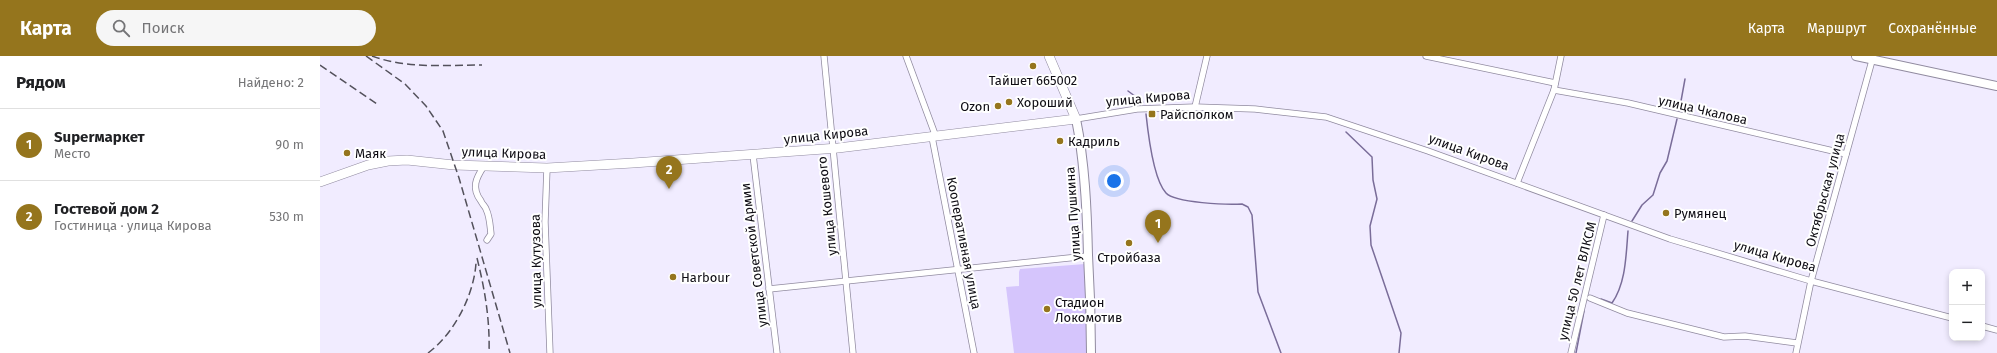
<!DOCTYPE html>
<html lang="ru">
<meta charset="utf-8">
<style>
body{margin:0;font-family:"Fira Sans",sans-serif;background:#f6f6f6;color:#202124}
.controls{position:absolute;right:12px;bottom:12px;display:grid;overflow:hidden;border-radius:8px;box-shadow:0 2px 6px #0003}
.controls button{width:36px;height:36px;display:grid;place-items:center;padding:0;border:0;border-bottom:1px solid #e0e0e0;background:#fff;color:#202124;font:20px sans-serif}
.you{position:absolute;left:794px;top:125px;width:14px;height:14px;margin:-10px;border:3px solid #fff;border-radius:50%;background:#1a73e8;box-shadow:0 0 0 6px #1a73e833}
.badge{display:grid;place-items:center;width:26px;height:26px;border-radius:50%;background:#95751d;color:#fff;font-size:13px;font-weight:700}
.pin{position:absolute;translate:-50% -33px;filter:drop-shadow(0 1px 2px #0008)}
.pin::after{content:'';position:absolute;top:21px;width:14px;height:12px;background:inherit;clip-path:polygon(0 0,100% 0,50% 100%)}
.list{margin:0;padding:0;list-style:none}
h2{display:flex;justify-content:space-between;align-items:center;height:52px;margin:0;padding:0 16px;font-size:17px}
h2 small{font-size:13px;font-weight:400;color:#757577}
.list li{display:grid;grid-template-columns:26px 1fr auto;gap:12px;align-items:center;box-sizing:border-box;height:72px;padding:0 16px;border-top:1px solid #e0e0e0}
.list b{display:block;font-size:15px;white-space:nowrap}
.list p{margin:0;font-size:13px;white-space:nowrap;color:#757577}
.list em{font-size:13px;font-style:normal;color:#757577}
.icon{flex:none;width:22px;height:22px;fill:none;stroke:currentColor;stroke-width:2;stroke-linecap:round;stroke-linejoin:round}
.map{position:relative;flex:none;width:1677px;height:297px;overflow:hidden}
header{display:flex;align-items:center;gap:24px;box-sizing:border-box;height:56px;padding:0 20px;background:#95751d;color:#fff}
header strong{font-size:19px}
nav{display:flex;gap:22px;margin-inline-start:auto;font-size:14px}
.search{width:280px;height:36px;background:#f6f6f6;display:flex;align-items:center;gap:10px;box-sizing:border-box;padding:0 14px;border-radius:22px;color:#757577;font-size:15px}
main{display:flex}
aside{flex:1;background:#fff}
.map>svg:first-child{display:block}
.green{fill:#d5c5fc}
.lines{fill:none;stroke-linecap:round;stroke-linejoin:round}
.stream{stroke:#7a6d99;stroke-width:1.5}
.minor-casing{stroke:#918ba0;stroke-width:7}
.secondary-casing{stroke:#918ba0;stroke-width:10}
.primary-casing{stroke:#918ba0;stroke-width:10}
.minor{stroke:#fff;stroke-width:5.5}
.secondary{stroke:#fff;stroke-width:8}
.primary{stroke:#fff;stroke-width:9}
.rail{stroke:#53515b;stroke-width:1.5;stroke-dasharray:8 4;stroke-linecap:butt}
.poi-dot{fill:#95751d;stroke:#fff;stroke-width:1.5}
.labels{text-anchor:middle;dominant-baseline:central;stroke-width:4;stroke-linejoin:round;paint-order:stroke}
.poi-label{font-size:13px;fill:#0e0c13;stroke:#fff;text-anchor:start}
.street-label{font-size:13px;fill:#0e0c13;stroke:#fff}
</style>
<header>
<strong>Карта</strong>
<div class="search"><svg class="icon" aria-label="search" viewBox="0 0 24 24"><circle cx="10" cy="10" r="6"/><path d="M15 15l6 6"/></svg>Поиск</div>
<nav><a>Карта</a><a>Маршрут</a><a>Сохранённые</a></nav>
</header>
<main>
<aside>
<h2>Рядом<small>Найдено: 2</small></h2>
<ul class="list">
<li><span class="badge">1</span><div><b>Superмаркет</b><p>Место</p></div><em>90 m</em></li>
<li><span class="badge">2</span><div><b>Гостевой дом 2</b><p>Гостиница · улица Кирова</p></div><em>530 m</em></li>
</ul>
</aside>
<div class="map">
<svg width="1677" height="297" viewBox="0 0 1677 297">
<rect width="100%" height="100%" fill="#f1ecff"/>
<path class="green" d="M765,208L767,297H694L686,231L699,230V216L700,213Z"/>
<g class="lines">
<g class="stream">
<path d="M808,35L823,46"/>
<path d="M1359,56L1365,23"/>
<path d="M826,58C828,77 833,123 846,137C855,147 908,149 922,148L928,151L932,159L938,236L961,297"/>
<path d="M1026,76L1052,101L1053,124L1057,143L1050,170L1051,189L1081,277L1079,297"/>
<path d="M1312,165L1322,149L1333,139L1340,117L1347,105L1357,63"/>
<path d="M1281,243L1292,247C1306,227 1306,199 1308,175"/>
<path d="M1256,297L1264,255"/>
</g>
<g class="minor-casing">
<g id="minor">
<path d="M504,0L533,297"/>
<path d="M586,0L616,81"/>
<path d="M1106,0L1235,27"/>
<path d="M1234,34L1308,47L1526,98"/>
<path d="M875,51L887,0"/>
<path d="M756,63L817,53L875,51L935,53L1006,61L1108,95L1350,183L1491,225L1632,262"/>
<path d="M612,81L654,297"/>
<path d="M433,99L457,297"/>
<path d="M164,110C156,122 151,132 161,145C162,148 165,150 166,153C170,161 170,170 171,178L167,184"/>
<path d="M227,112L225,166L230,297"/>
<path d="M1197,127L1234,34L1241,0"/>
<path d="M449,233L768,200"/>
<path d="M1270,242L1307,257L1404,281L1425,280L1477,287"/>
<path d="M1662,270L1677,274"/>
<path d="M1251,297L1284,159"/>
<path d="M1476,297L1491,225L1553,1"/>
</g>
</g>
<g class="secondary-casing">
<g id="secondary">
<path d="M1536,0L1677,30"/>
<path d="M756,63C765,107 767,154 768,199C770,232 771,264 771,297"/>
</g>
</g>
<g class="primary-casing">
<path id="primary" d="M0,126L48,109L68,105L87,104L134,109L227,112L313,107L518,92L756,63L729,0"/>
</g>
<use href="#minor" class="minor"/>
<use href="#secondary" class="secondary"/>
<use href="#primary" class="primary"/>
<g class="rail">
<path d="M46,0L85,28L106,50L123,75L139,122L190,297"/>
<path d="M52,0C87,13 125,9 162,9"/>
<path d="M0,9L57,48"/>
<path d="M157,202C165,234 170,264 169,297"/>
<path d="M108,297C134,278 154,239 156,207"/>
</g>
</g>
<g class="poi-dot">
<circle cx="713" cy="10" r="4"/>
<circle cx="689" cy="46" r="4"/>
<circle cx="678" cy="50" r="4"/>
<rect x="828" y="54" width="8" height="8" rx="2"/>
<circle cx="740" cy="85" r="4"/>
<circle cx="27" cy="97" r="4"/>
<circle cx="1346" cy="157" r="4"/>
<circle cx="809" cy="187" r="4"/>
<circle cx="353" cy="221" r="4"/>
<circle cx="727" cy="253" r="4"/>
</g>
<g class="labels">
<g class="poi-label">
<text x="713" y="24" text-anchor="middle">Тайшет 665002</text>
<text x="697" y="46">Хороший</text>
<text x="670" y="50" text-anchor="end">Ozon</text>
<text x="840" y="58">Райсполком</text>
<text x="748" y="85">Кадриль</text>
<text x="35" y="97">Маяк</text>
<text x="1354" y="157">Румянец</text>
<text x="809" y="201" text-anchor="middle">Стройбаза</text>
<text x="361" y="221">Harbour</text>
<text x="735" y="246">Стадион<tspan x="735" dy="15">Локомотив</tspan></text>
</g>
<g class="street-label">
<text transform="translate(828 42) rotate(-5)">улица Кирова</text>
<text transform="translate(1383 54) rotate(13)">улица Чкалова</text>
<text transform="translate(506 79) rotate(-6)">улица Кирова</text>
<text transform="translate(1149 96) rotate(20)">улица Кирова</text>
<text transform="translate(184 97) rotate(2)">улица Кирова</text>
<text transform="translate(1505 134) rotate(-75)">Октябрьская улица</text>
<text transform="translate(507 150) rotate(-96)">улица Кошевого</text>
<text transform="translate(753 158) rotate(-94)">улица Пушкина</text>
<text transform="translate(644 187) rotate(79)">Кооперативная улица</text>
<text transform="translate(434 199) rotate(-97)">улица Советской Армии</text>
<text transform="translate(1455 200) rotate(16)">улица Кирова</text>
<text transform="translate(216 205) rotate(-91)">улица Кутузова</text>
<text transform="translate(1257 225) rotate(-76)">улица 50 лет ВЛКСМ</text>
</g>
</g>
</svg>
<div class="controls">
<button>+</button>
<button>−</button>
</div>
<div class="you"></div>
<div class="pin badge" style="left:838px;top:187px">1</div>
<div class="pin badge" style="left:349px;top:133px">2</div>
</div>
</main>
